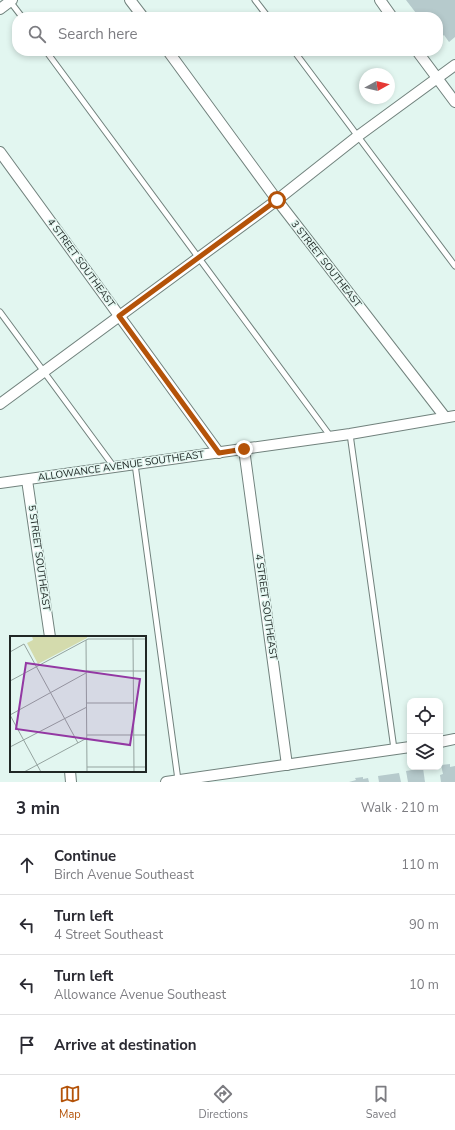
<!DOCTYPE html>
<meta charset="utf-8">
<style>
body{margin:0;font-family:"Nunito Sans",sans-serif;background:#f7f7f7;color:#2b2b33}
.controls{position:absolute;right:12px;bottom:12px;display:grid;overflow:hidden;border-radius:8px;box-shadow:0 2px 6px #0003}
.controls button{width:36px;height:36px;display:grid;place-items:center;padding:0;border:0;border-bottom:1px solid #e1e1e2;background:#fff;color:#2b2b33;font:20px sans-serif}
.compass{position:absolute;left:359px;top:68px;width:36px;height:36px;border-radius:50%;background:#fff;box-shadow:0 2px 6px #0003;rotate:82deg}
.stop{position:absolute;width:12px;height:12px;margin:-9px;border:3px solid #b45309;border-radius:50%;background:#fff}
.stop.end{background:#b45309;border-color:#fff;box-shadow:0 1px 4px #0008}
.list{margin:0;padding:0;list-style:none}
h2{display:flex;justify-content:space-between;align-items:center;height:52px;margin:0;padding:0 16px;font-size:17px}
h2 small{font-size:13px;font-weight:400;color:#7c7c81}
.list li{display:grid;grid-template-columns:26px 1fr auto;gap:12px;align-items:center;box-sizing:border-box;height:60px;padding:0 16px;border-top:1px solid #e1e1e2}
.list b{display:block;font-size:15px;white-space:nowrap}
.list p{margin:0;font-size:13px;white-space:nowrap;color:#7c7c81}
.list em{font-size:13px;font-style:normal;color:#7c7c81}
.icon{flex:none;width:22px;height:22px;fill:none;stroke:currentColor;stroke-width:2;stroke-linecap:round;stroke-linejoin:round}
.map{position:relative;flex:none;width:455px;height:782px;overflow:hidden}
.search{position:absolute;background:#fff;box-shadow:0 2px 6px #0003;left:12px;right:12px;top:12px;height:44px;display:flex;align-items:center;gap:10px;box-sizing:border-box;padding:0 14px;border-radius:16px;color:#7c7c81;font-size:15px}
.sheet{height:292px;background:#fff}
nav{display:flex;justify-content:space-around;align-items:center;box-sizing:border-box;height:56px;border-top:1px solid #e1e1e2;background:#fff;font-size:11px;color:#7c7c81}
nav a{display:grid;justify-items:center;gap:2px}
nav .on{color:#b45309}
.map>svg:first-child{display:block}
.building{fill:#b6cacc}
.lines{fill:none;stroke-linecap:round;stroke-linejoin:round}
.service-casing{stroke:#71827d;stroke-width:7}
.minor-casing{stroke:#71827d;stroke-width:12}
.service{stroke:#fff;stroke-width:5}
.minor{stroke:#fff;stroke-width:10}
.route{stroke:#b45309;stroke-width:5}
.labels{text-anchor:middle;dominant-baseline:central;stroke-width:3;stroke-linejoin:round;paint-order:stroke}
.street-label{font-size:10px;fill:#202725;stroke:#e2f6f0}
.inset-road{fill:none;stroke:#94a39f;stroke-width:1}
.view{fill:#9338a3;fill-opacity:0.15;stroke:#9338a3;stroke-width:2}
.inset-edge{fill:none;stroke:#202725;stroke-width:2}
</style>
<div class="map">
<svg width="455" height="782" viewBox="0 0 455 782">
<rect width="100%" height="100%" fill="#e2f6f0"/>
<g class="building">
<path d="M406,0H455V37L449,42L444,35L438,40V17H419Z"/>
<path d="M450,764V767L455,766V782H441L440,775L443,774L441,765Z"/>
<path d="M423,768L425,782H408L406,771Z"/>
<path d="M399,773L401,782H379L378,776Z"/>
<path d="M363,777V779L368,778L369,782H349L356,780L355,778Z"/>
</g>
<g class="lines">
<g class="service-casing">
<g id="service">
<path d="M9,0L22,17"/>
<path d="M255,0L268,17"/>
<path d="M46,51L331,437"/>
<path d="M294,51L455,266"/>
<path d="M0,312L114,467"/>
<path d="M350,434L394,749"/>
<path d="M135,464L178,780"/>
</g>
</g>
<g class="minor-casing">
<g id="minor">
<path d="M130,0L143,17"/>
<path d="M380,0L392,17"/>
<path d="M0,9L12,0"/>
<path d="M168,51L277,200L445,417"/>
<path d="M417,51L455,102"/>
<path d="M0,152L219,453"/>
<path d="M0,404L277,200L358,136L455,65"/>
<path d="M244,449L287,765"/>
<path d="M27,480L50,637"/>
<path d="M0,483L350,434L455,416"/>
<path d="M440,742L455,739"/>
<path d="M70,771L71,782"/>
<path d="M166,782L410,747"/>
</g>
</g>
<use href="#service" class="service"/>
<use href="#minor" class="minor"/>
</g>
<g class="lines">
<path class="route" d="M244,449L219,453L119,316L277,200"/>
</g>
<g class="labels">
<g class="street-label">
<text transform="translate(81 263) rotate(54)">4 STREET SOUTHEAST</text>
<text transform="translate(326 264) rotate(52)">3 STREET SOUTHEAST</text>
<text transform="translate(121 466) rotate(-8)">ALLOWANCE AVENUE SOUTHEAST</text>
<text transform="translate(39 558) rotate(82)">5 STREET SOUTHEAST</text>
<text transform="translate(266 607) rotate(82)">4 STREET SOUTHEAST</text>
</g>
</g>
<g transform="translate(10 636)">
<rect width="136" height="136" fill="#e2f6f0"/>
<path d="M22,0H77V2L28,28L17,7L23,4Z" fill="#d4dbad"/>
<path class="inset-road" d="M123,2L124,136M76,4L77,136M0,16L14,8L68,107M76,35H136M0,45L78,3H136M77,67H124M0,79L76,37M0,79L31,136M77,99H136M0,111L77,71M77,131H136M14,136L77,102"/>
<path class="view" d="M16,27L130,43L120,109L6,93Z"/>
<rect width="136" height="136" class="inset-edge"/>
</g>
</svg>
<div class="controls">
<button><svg class="icon" aria-label="locate" viewBox="0 0 24 24"><circle cx="12" cy="12" r="6"/><path d="M12 2v4M12 18v4M2 12h4M18 12h4"/></svg></button>
<button><svg class="icon" aria-label="layers" viewBox="0 0 24 24"><path d="M12 4l9 5-9 5-9-5zM3 14l9 5 9-5"/></svg></button>
</div>
<svg class="compass" viewBox="-18 -18 36 36"><path d="M0-13l5 13h-10z" fill="#e53935"/><path d="M0 13l5-13h-10z" fill="#7c7c81"/></svg>
<div class="stop" style="left:277px;top:200px"></div>
<div class="stop end" style="left:244px;top:449px"></div>
<div class="search"><svg class="icon" aria-label="search" viewBox="0 0 24 24"><circle cx="10" cy="10" r="6"/><path d="M15 15l6 6"/></svg>Search here</div>
</div>
<section class="sheet">
<h2>3 min<small>Walk · 210 m</small></h2>
<ul class="list">
<li><svg class="icon" aria-label="ahead" viewBox="0 0 24 24"><path d="M12 20V5M6 11l6-6 6 6"/></svg><div><b>Continue</b><p>Birch Avenue Southeast</p></div><em>110 m</em></li>
<li><svg class="icon" aria-label="left" viewBox="0 0 24 24"><path d="M17 20v-9H6M10 6l-5 5 5 5"/></svg><div><b>Turn left</b><p>4 Street Southeast</p></div><em>90 m</em></li>
<li><svg class="icon" aria-label="left" viewBox="0 0 24 24"><path d="M17 20v-9H6M10 6l-5 5 5 5"/></svg><div><b>Turn left</b><p>Allowance Avenue Southeast</p></div><em>10 m</em></li>
<li><svg class="icon" aria-label="arrive" viewBox="0 0 24 24"><path d="M6 21V4h12l-3 4 3 4H6"/></svg><div><b>Arrive at destination</b></div></li>
</ul>
</section>
<nav>
<a class="on"><svg class="icon" aria-label="map" viewBox="0 0 24 24"><path d="M3 6l6-2 6 2 6-2v14l-6 2-6-2-6 2zM9 4v14M15 6v14"/></svg>Map</a>
<a><svg class="icon" aria-label="directions" viewBox="0 0 24 24"><path d="M12 3l9 9-9 9-9-9zM9 14v-3h6M13 9l2 2-2 2"/></svg>Directions</a>
<a><svg class="icon" aria-label="saved" viewBox="0 0 24 24"><path d="M7 4h10v16l-5-4-5 4z"/></svg>Saved</a>
</nav>
